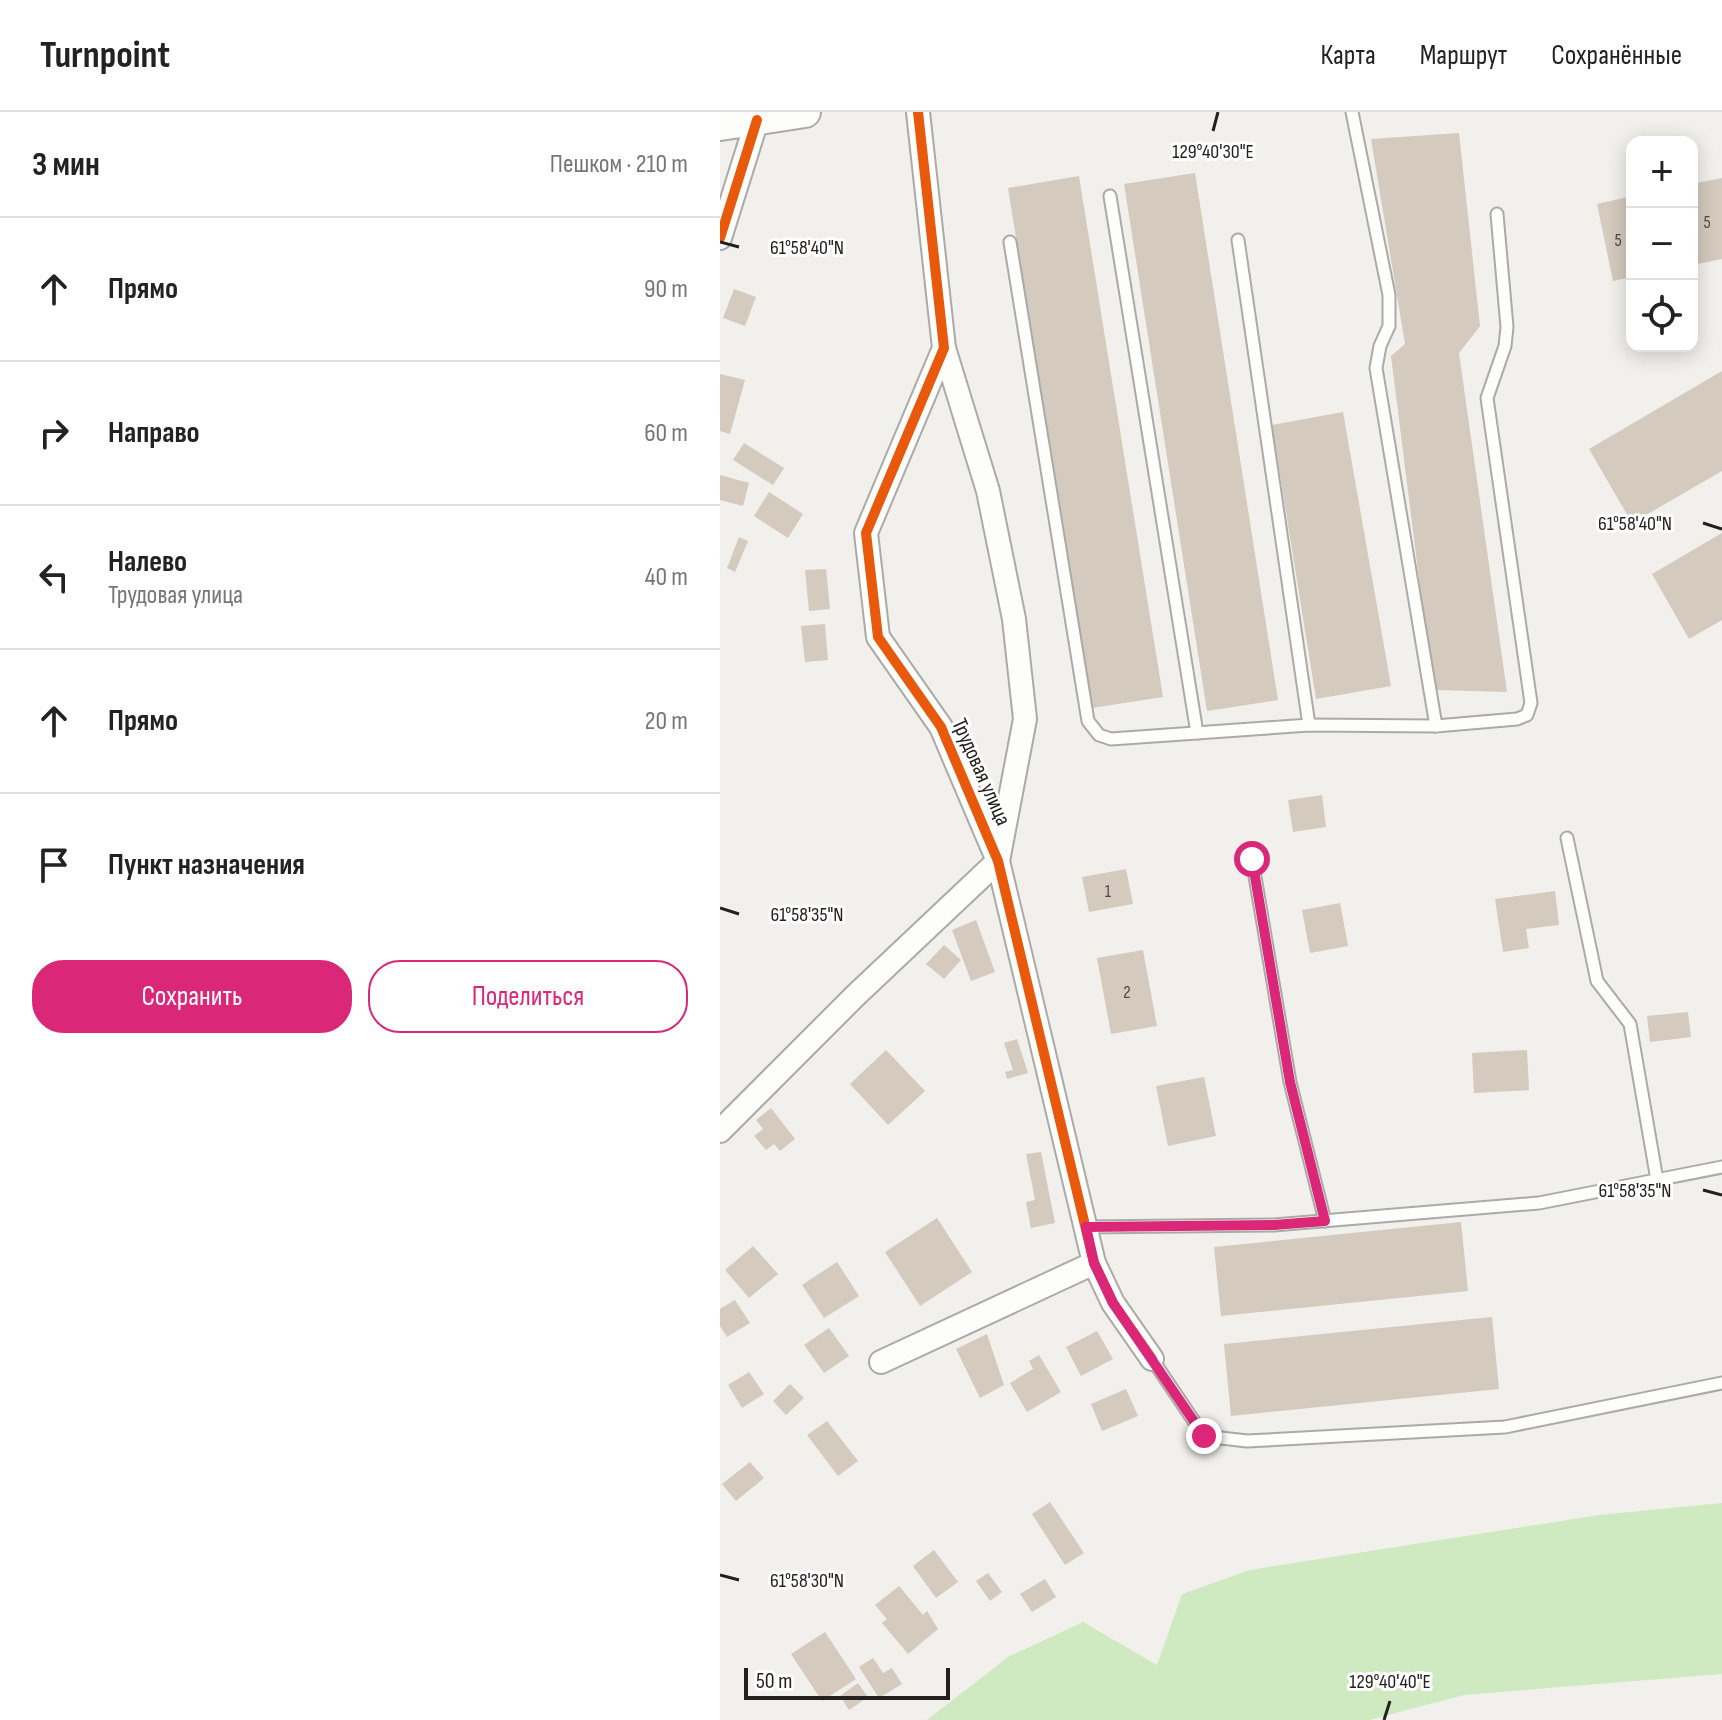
<!DOCTYPE html>
<html lang="ru">
<meta charset="utf-8">
<style>
body{margin:0;font-family:"Sofia Sans Condensed",sans-serif;background:#f2f2f2;color:#222}
.controls{position:absolute;right:24px;top:24px;display:grid;overflow:hidden;border-radius:16px;box-shadow:0 4px 20px #0003}
.controls button{width:72px;height:72px;display:grid;place-items:center;padding:0;border:0;border-bottom:2px solid #e0e0e0;background:#fff;color:#222;font:40px sans-serif}
.scale{position:absolute;left:24px;bottom:20px;width:206px;box-sizing:border-box;padding-left:8px;border:4px solid #23211f;border-top:0;font-size:22px;line-height:28px;white-space:nowrap;color:#23211f;-webkit-text-stroke:6px #fff;paint-order:stroke}
.stop{position:absolute;width:24px;height:24px;margin:-18px;border:6px solid #db2777;border-radius:50%;background:#fff}
.stop.end{background:#db2777;border-color:#fff;box-shadow:0 2px 8px #0008}
.list{margin:0;padding:0;list-style:none}
h2{display:flex;justify-content:space-between;align-items:center;height:104px;margin:0;padding:0 32px;font-size:34px}
h2 small{font-size:26px;font-weight:400;color:#767676}
.list li{display:grid;grid-template-columns:52px 1fr auto;gap:24px;align-items:center;box-sizing:border-box;height:144px;padding:0 32px;border-top:2px solid #e0e0e0}
.list b{display:block;font-size:30px;white-space:nowrap}
.list p{margin:0;font-size:26px;white-space:nowrap;color:#767676}
.list em{font-size:26px;font-style:normal;color:#767676}
.actions{display:flex;gap:16px;padding:24px 32px}
.actions a{flex:1;padding:18px 0;border:2px solid #db2777;border-radius:32px;text-align:center;font-size:28px;color:#db2777}
.actions .main{background:#db2777;color:#fff}
.icon{flex:none;width:44px;height:44px;fill:none;stroke:currentColor;stroke-width:2;stroke-linecap:round;stroke-linejoin:round}
.map{position:relative;flex:none;width:1002px;height:1608px;overflow:hidden}
header{display:flex;align-items:center;gap:48px;box-sizing:border-box;height:112px;padding:0 40px;background:#fff;border-bottom:2px solid #e0e0e0}
header strong{font-size:38px}
nav{display:flex;gap:44px;margin-inline-start:auto;font-size:28px}
main{display:flex}
aside{flex:1;background:#fff}
.map>svg:first-child{display:block}
.water{fill:#cfeac0}
.building{fill:#d4cabe}
.lines{fill:none;stroke-linecap:round;stroke-linejoin:round}
.lane-casing{stroke:#aaaaa7;stroke-width:15}
.street-casing{stroke:#aaaaa7;stroke-width:26}
.secondary-casing{stroke:#aaaaa7;stroke-width:34}
.lane{stroke:#fdfdfc;stroke-width:11}
.street{stroke:#fdfdfc;stroke-width:22}
.secondary{stroke:#fdfdfc;stroke-width:30}
.cycleway-casing{stroke:#fff;stroke-width:15}
.cycleway{stroke:#e8590c;stroke-width:10}
.route{stroke:#db2777;stroke-width:10}
.ticks{fill:none;stroke:#23211f;stroke-width:3}
.labels{text-anchor:middle;dominant-baseline:central;stroke-width:6;stroke-linejoin:round;paint-order:stroke}
.number-label{font-size:18px;fill:#4f4b47}
.street-label{font-size:22px;fill:#23211f;stroke:#fff}
.ticks-label{font-size:20px;text-anchor:middle;fill:#23211f;stroke:#fff;stroke-width:6;stroke-linejoin:round;paint-order:stroke}
</style>
<header>
<strong>Turnpoint</strong>
<nav><a>Карта</a><a>Маршрут</a><a>Сохранённые</a></nav>
</header>
<main>
<aside>
<h2>3 мин<small>Пешком · 210 m</small></h2>
<ul class="list">
<li><svg class="icon" aria-label="ahead" viewBox="0 0 24 24"><path d="M12 20V5M6 11l6-6 6 6"/></svg><div><b>Прямо</b></div><em>90 m</em></li>
<li><svg class="icon" aria-label="right" viewBox="0 0 24 24"><path d="M7 20v-9h11M14 6l5 5-5 5"/></svg><div><b>Направо</b></div><em>60 m</em></li>
<li><svg class="icon" aria-label="left" viewBox="0 0 24 24"><path d="M17 20v-9H6M10 6l-5 5 5 5"/></svg><div><b>Налево</b><p>Трудовая улица</p></div><em>40 m</em></li>
<li><svg class="icon" aria-label="ahead" viewBox="0 0 24 24"><path d="M12 20V5M6 11l6-6 6 6"/></svg><div><b>Прямо</b></div><em>20 m</em></li>
<li><svg class="icon" aria-label="arrive" viewBox="0 0 24 24"><path d="M6 21V4h12l-3 4 3 4H6"/></svg><div><b>Пункт назначения</b></div></li>
</ul>
<div class="actions"><a class="main">Сохранить</a><a>Поделиться</a></div>
</aside>
<div class="map">
<svg width="1002" height="1608" viewBox="0 0 1002 1608">
<rect width="100%" height="100%" fill="#f1f0ec"/>
<path class="water" d="M1002,1391V1562L744,1583L649,1608H207L288,1545L363,1510L437,1553L462,1482L530,1458L879,1403Z"/>
<g class="building">
<path d="M739,21L760,214L739,241L787,580L713,578L671,244L685,232L651,27Z"/>
<path d="M475,61L558,588L487,599L404,72Z"/>
<path d="M359,64L443,585L372,596L288,76Z"/>
<path d="M1002,66V147L972,153V72Z"/>
<path d="M912,84V165L893,169L877,92Z"/>
<path d="M14,177L36,185L25,214L3,206Z"/>
<path d="M1002,259V359L912,411L869,337Z"/>
<path d="M0,262L25,268L10,322L0,319Z"/>
<path d="M623,300L671,574L596,587L552,313Z"/>
<path d="M24,331L64,356L53,373L13,348Z"/>
<path d="M0,363L29,371L23,394L0,388Z"/>
<path d="M49,380L83,402L68,426L34,404Z"/>
<path d="M1002,421V508L969,527L932,462Z"/>
<path d="M19,425L28,429L15,460L7,456Z"/>
<path d="M106,457L110,497L89,499L85,458Z"/>
<path d="M105,512L108,548L85,550L81,514Z"/>
<path d="M602,683L606,715L573,720L568,688Z"/>
<path d="M406,757L413,792L369,800L362,765Z"/>
<path d="M835,779L839,813L806,817L809,836L783,840L775,787Z"/>
<path d="M620,791L628,834L590,841L582,798Z"/>
<path d="M256,808L275,860L251,869L232,818Z"/>
<path d="M224,833L241,848L224,867L206,852Z"/>
<path d="M423,838L437,914L391,922L377,846Z"/>
<path d="M968,900L971,925L930,930L927,904Z"/>
<path d="M297,927L308,961L287,967L285,960L293,958L284,931Z"/>
<path d="M166,938L205,979L168,1013L130,972Z"/>
<path d="M807,938L809,978L754,981L752,941Z"/>
<path d="M484,965L496,1024L448,1034L436,974Z"/>
<path d="M51,996L75,1027L60,1039L54,1032L46,1038L34,1024L43,1017L36,1008Z"/>
<path d="M321,1040L335,1111L311,1116L306,1090L315,1088L306,1042Z"/>
<path d="M217,1106L252,1160L200,1194L165,1140Z"/>
<path d="M741,1110L748,1179L501,1204L494,1135Z"/>
<path d="M33,1134L58,1162L29,1186L5,1158Z"/>
<path d="M117,1150L139,1184L104,1206L82,1173Z"/>
<path d="M15,1188L30,1211L7,1225L0,1214V1197Z"/>
<path d="M772,1205L779,1277L511,1304L504,1232Z"/>
<path d="M109,1216L129,1244L104,1261L84,1233Z"/>
<path d="M377,1219L393,1247L361,1264L346,1235Z"/>
<path d="M267,1222L284,1273L260,1286L236,1237Z"/>
<path d="M319,1243L341,1280L307,1300L290,1271L313,1257L309,1249Z"/>
<path d="M29,1260L44,1282L22,1296L8,1273Z"/>
<path d="M70,1272L84,1286L66,1303L53,1289Z"/>
<path d="M406,1277L418,1304L382,1319L371,1292Z"/>
<path d="M107,1309L138,1349L118,1364L87,1323Z"/>
<path d="M30,1350L44,1366L16,1389L2,1372Z"/>
<path d="M330,1390L364,1441L345,1453L312,1402Z"/>
<path d="M214,1438L238,1470L216,1486L193,1454Z"/>
<path d="M268,1461L282,1480L270,1489L256,1469Z"/>
<path d="M325,1467L336,1485L312,1500L300,1482Z"/>
<path d="M179,1474L203,1503L207,1499L218,1517L188,1542L162,1511L167,1507L155,1493Z"/>
<path d="M105,1520L136,1567L102,1589L71,1542Z"/>
<path d="M153,1546L163,1561L172,1556L182,1572L159,1586L139,1555Z"/>
<path d="M138,1571L148,1585L129,1598L120,1584Z"/>
</g>
<g class="lines">
<g class="lane-casing">
<g id="lane">
<path d="M632,0L669,183V214L660,234L656,256L716,614L797,607L807,603L811,591L767,286L785,234L787,215L777,102"/>
<path d="M390,84L477,621"/>
<path d="M518,128L589,613"/>
<path d="M290,130L368,609L379,623L391,627L589,613L716,614"/>
<path d="M847,726L877,869L910,912L937,1068"/>
<path d="M532,747L570,970L605,1109"/>
<path d="M366,1115L554,1113L819,1091L1002,1055"/>
<path d="M432,1247L484,1324L527,1329L785,1315L1002,1271"/>
</g>
</g>
<g class="street-casing">
<g id="street">
<path d="M198,0L224,236L146,421L158,525L221,615L278,749L374,1151L393,1191L432,1247"/>
<path d="M0,126L37,8"/>
<path d="M0,1019L136,883L278,749L305,607L294,507L268,379L224,236"/>
<path d="M161,1250L374,1151"/>
</g>
</g>
<g class="secondary-casing">
<path id="secondary" d="M0,13L85,0"/>
</g>
<use href="#lane" class="lane"/>
<use href="#street" class="street"/>
<use href="#secondary" class="secondary"/>
<g class="cycleway-casing">
<g id="cycleway">
<path d="M198,0L224,236L146,421L158,525L221,615L278,749L374,1151L393,1191L432,1247"/>
<path d="M0,126L37,8"/>
</g>
</g>
<use href="#cycleway" class="cycleway"/>
</g>
<g class="lines">
<path class="route" d="M484,1324L393,1191L374,1151L366,1115L554,1113L605,1109L570,970L532,747"/>
</g>
<path class="ticks" d="M493,19L498,0M0,130L19,135M983,411L1002,417M0,796L19,802M983,1078L1002,1083M0,1463L19,1468M664,1608L670,1589"/>
<g class="labels">
<g class="number-label">
<text x="987" y="110">5</text>
<text x="898" y="128">5</text>
<text x="388" y="779">1</text>
<text x="407" y="880">2</text>
</g>
<g class="street-label">
<text transform="translate(261 660) rotate(66)">Трудовая улица</text>
</g>
</g>
<g class="ticks-label">
<text x="493" y="46">129°40'30"E</text>
<text x="87" y="142">61°58'40"N</text>
<text x="915" y="418">61°58'40"N</text>
<text x="87" y="809">61°58'35"N</text>
<text x="915" y="1085">61°58'35"N</text>
<text x="87" y="1475">61°58'30"N</text>
<text x="670" y="1576">129°40'40"E</text>
</g>
</svg>
<div class="controls">
<button>+</button>
<button>−</button>
<button><svg class="icon" aria-label="locate" viewBox="0 0 24 24"><circle cx="12" cy="12" r="6"/><path d="M12 2v4M12 18v4M2 12h4M18 12h4"/></svg></button>
</div>
<div class="scale">50 m</div>
<div class="stop" style="left:532px;top:747px"></div>
<div class="stop end" style="left:484px;top:1324px"></div>
</div>
</main>
